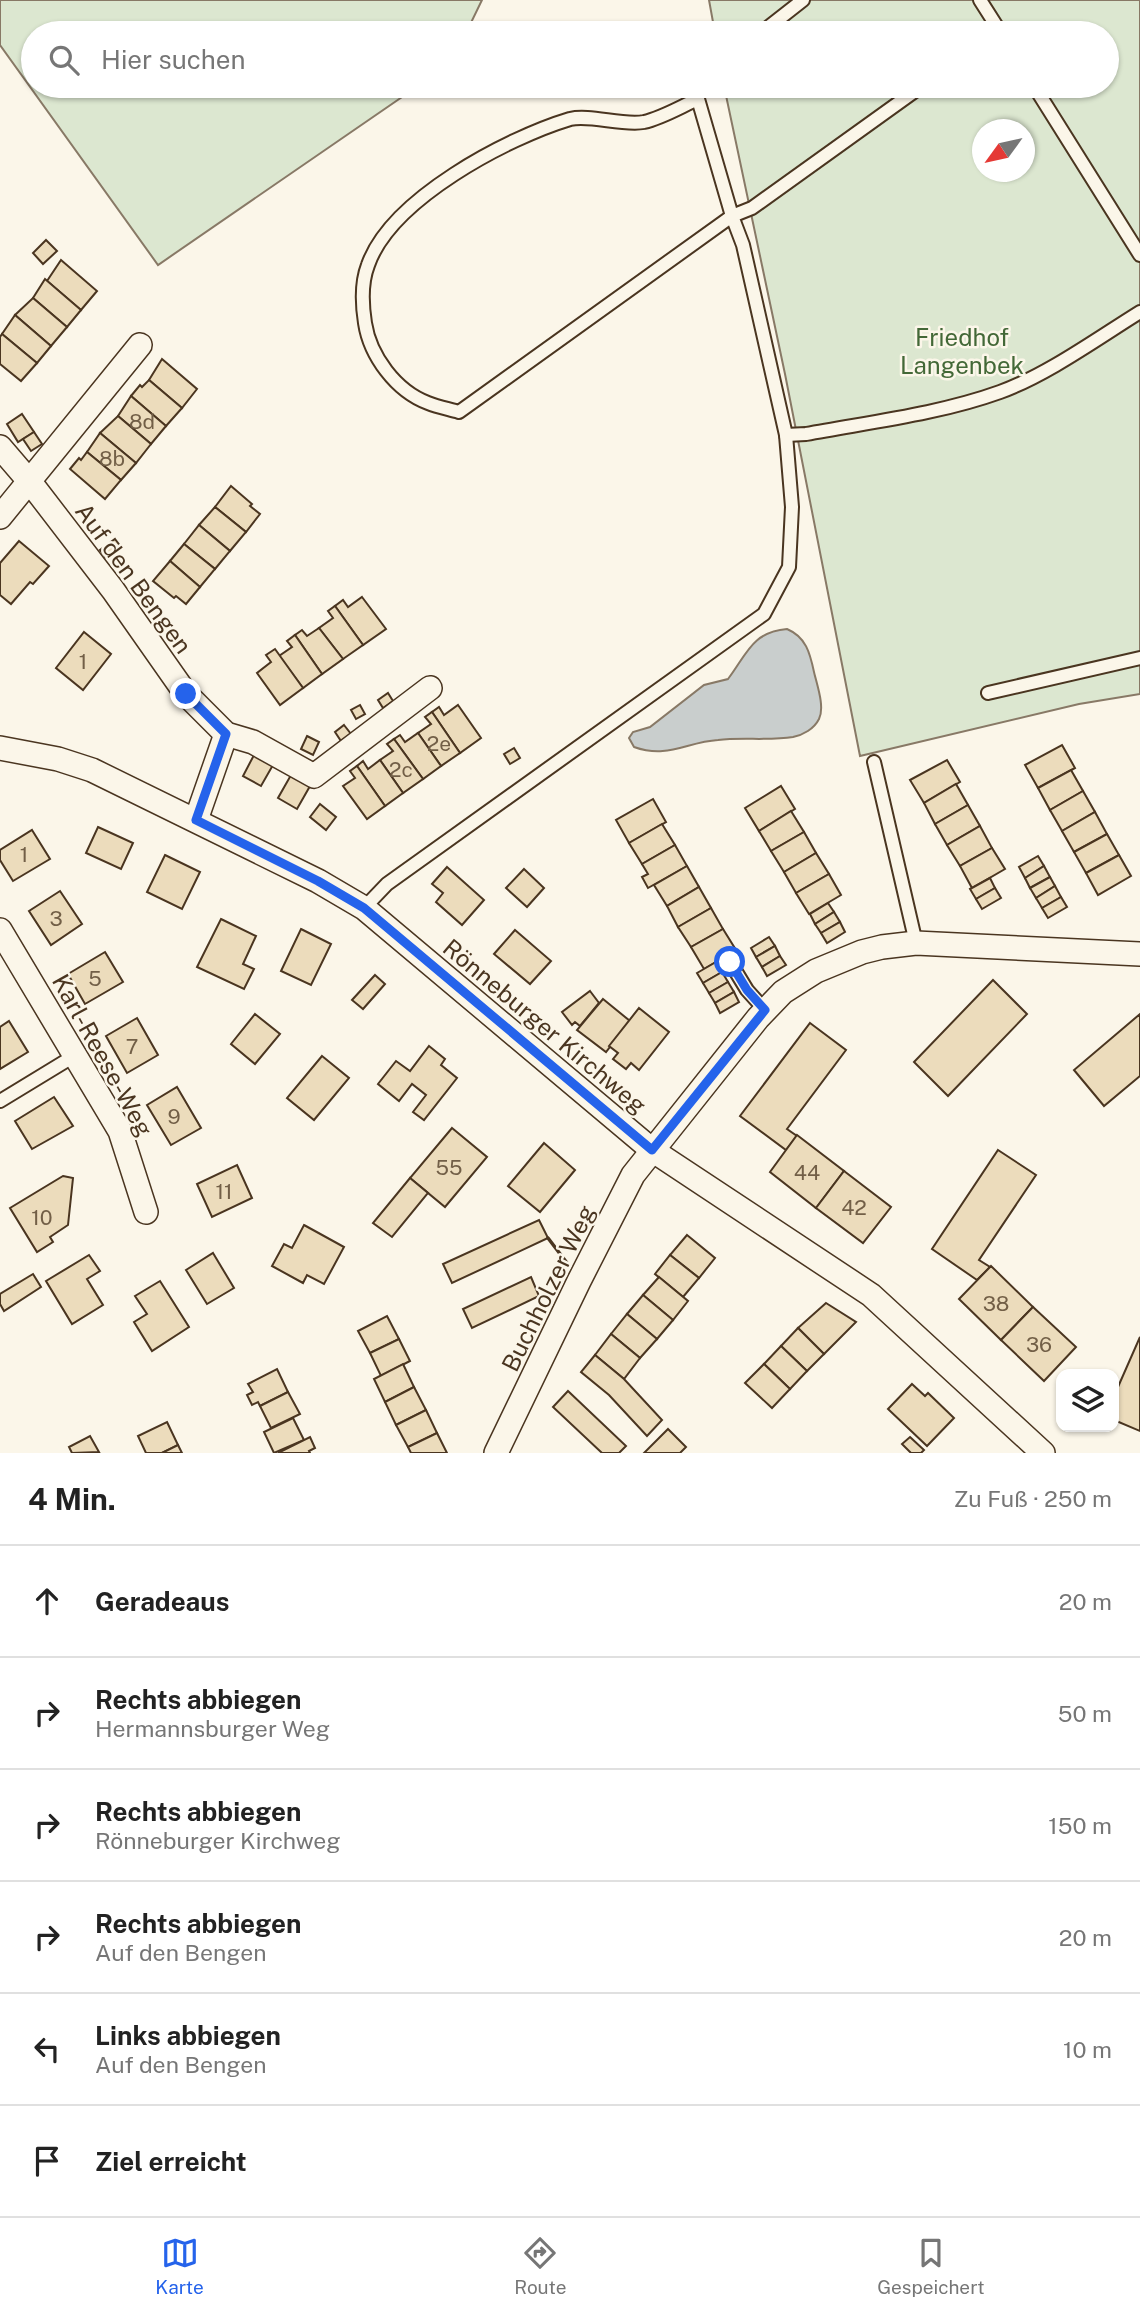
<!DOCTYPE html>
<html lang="de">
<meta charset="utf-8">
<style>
body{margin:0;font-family:"Public Sans",sans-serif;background:#f2f2f2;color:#222}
.controls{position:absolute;right:21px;bottom:21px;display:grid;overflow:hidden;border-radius:14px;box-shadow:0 2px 5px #0004}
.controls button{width:63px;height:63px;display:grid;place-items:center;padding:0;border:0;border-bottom:2px solid #e0e0e0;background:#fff;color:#222;font:35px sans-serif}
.compass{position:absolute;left:972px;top:119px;width:63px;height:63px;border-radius:50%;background:#fff;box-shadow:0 2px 5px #0004;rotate:237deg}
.stop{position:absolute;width:21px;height:21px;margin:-16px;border:5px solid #2563eb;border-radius:50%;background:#fff}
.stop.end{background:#2563eb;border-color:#fff;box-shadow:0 2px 7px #0008}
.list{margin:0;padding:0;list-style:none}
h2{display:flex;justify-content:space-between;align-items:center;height:91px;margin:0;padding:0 28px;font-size:30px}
h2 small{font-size:23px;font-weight:400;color:#767676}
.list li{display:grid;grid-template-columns:46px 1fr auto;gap:21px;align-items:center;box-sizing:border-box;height:112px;padding:0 28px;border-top:2px solid #e0e0e0}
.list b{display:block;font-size:26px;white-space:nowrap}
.list p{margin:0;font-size:23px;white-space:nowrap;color:#767676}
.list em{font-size:23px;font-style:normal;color:#767676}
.icon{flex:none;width:38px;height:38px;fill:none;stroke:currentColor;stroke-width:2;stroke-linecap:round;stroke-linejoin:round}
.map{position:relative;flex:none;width:1140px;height:1453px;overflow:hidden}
.search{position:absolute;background:#fff;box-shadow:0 2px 5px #0004;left:21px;right:21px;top:21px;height:77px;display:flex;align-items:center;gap:18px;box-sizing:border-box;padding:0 24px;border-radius:38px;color:#767676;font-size:26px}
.sheet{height:763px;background:#fff}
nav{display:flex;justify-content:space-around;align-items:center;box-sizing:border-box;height:98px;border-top:2px solid #e0e0e0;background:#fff;font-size:19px;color:#767676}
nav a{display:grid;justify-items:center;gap:4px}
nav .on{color:#2563eb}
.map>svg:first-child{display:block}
.green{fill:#dce7d0;stroke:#887966;stroke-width:2;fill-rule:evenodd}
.water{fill:#c9cecd;stroke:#887966;stroke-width:2}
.building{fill:#ecdcbc;stroke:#4a3520;stroke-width:2}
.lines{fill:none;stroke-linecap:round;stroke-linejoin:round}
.lane-casing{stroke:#4a3520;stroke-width:16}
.street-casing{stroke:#4a3520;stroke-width:26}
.lane{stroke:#fbf6e9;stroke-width:12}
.street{stroke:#fbf6e9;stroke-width:23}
.wall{stroke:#4a3520;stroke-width:3.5}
.route{stroke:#2563eb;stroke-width:9}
.labels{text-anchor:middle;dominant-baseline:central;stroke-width:5;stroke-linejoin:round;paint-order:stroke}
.number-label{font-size:21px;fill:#725f47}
.park-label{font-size:24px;fill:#436837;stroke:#fbf6e9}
.street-label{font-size:24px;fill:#4a3520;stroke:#fbf6e9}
</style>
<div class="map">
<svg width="1140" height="1453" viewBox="0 0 1140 1453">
<rect width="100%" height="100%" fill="#fbf6e9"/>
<g class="green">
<path d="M0,0H482L466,33H33V86H418L158,265L0,45Z"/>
<path d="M709,0H1140V694L1079,704L860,756L785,374L724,86H1107V33H715ZM982,130H1024V172H982Z"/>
</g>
<path class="water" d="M787,629C806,637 810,653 814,672C817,685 825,707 819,719C814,729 803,735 793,737C769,741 742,737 718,740C686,742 668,759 634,747L629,738L633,732L650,727L704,685L728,679C747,654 752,632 787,629Z"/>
<g class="building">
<path d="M46,240L57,251L43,264L33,253Z"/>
<path d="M61,260L97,291L81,310L47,281Z"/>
<path d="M45,279L81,310L67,327L33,298Z"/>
<path d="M33,298L67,327L51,346L15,315Z"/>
<path d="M15,315L51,346L37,363L2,334Z"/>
<path d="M2,334L37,363L21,381L0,364V337Z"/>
<path d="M162,359L197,389L182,408L149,380Z"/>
<path d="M149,380L182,408L166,426L131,396L140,385L142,387Z"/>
<path d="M131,396L166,426L151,444L118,416Z"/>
<path d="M22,414L34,432L18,442L7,424Z"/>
<path d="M118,416L151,444L136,463L100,433Z"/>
<path d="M34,432L42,444L31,451L23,439Z"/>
<path d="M100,433L136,463L121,480L87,452Z"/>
<path d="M87,452L121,480L105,499L70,469L79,458L81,460Z"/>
<path d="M231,486L252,504L250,506L260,514L246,532L215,507Z"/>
<path d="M215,507L246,532L230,551L199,525Z"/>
<path d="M199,525L230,551L215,569L184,544Z"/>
<path d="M115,539L121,547L106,558L100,550Z"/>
<path d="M19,541L49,566L33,584L30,582L11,604L0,595V563Z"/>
<path d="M184,544L215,569L200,587L170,561Z"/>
<path d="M170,561L200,587L186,604L176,596L174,598L153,581Z"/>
<path d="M362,597L386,629L363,645L335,606L343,600L348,607Z"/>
<path d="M335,606L363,645L343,659L319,628L333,618L328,611Z"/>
<path d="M319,628L343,659L322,674L295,635L302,630L307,636Z"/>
<path d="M84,632L111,654L83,690L56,668Z"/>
<path d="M295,635L322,674L303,688L279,656L292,647L287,641Z"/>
<path d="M275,649L303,688L280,705L257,673L271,662L266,655Z"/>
<path d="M388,693L393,701L383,708L378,700Z"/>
<path d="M360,705L365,714L356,719L351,710Z"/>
<path d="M458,705L481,738L460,753L432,712L439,707L444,715Z"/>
<path d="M432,712L460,753L441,766L418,733L431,724L425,717Z"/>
<path d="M344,725L351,734L341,741L335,732Z"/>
<path d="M418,733L441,766L423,779L394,739L400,735L405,742Z"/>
<path d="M307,736L319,742L313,755L301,749Z"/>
<path d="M394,739L423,779L403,793L380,760L393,751L387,744Z"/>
<path d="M1062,745L1075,768L1038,788L1025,765Z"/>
<path d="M514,748L520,758L510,764L504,754Z"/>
<path d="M254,755L273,765L261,786L243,776Z"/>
<path d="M380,760L403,793L385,806L357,766L363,761L368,769Z"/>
<path d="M947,760L960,782L924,803L910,780Z"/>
<path d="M357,766L385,806L367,819L343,786L355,778L350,771Z"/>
<path d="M1071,770L1083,791L1050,810L1038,788Z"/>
<path d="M291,775L310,786L297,809L278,798Z"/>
<path d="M956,784L968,805L935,824L924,803Z"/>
<path d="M781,786L795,809L759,831L745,808Z"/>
<path d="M1083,791L1095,812L1062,831L1050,810Z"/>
<path d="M653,799L666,822L629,843L616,820Z"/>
<path d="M320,804L336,817L326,830L310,817Z"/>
<path d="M968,805L980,826L947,845L935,824Z"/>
<path d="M791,811L804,832L771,851L759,831Z"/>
<path d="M1095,812L1107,834L1074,852L1062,831Z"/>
<path d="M662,824L675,845L642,864L629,843Z"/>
<path d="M980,826L992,848L960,866L947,845Z"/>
<path d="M98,827L133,843L121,869L86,853Z"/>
<path d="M32,830L50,859L13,881L0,860V850Z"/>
<path d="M804,832L816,853L784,872L771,851Z"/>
<path d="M1107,834L1119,855L1086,873L1074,852Z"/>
<path d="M675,845L687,866L648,888L642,877L648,874L642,864Z"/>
<path d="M992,848L1005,869L972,888L960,866Z"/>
<path d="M816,853L829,874L796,893L784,872Z"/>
<path d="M165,855L200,872L182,909L147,892Z"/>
<path d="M1119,855L1131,876L1098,895L1086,873Z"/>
<path d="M1038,856L1044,866L1025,878L1019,867Z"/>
<path d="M687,866L699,887L667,906L654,885Z"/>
<path d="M1044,866L1050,877L1030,888L1025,878Z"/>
<path d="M447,867L484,900L462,925L436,902L443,893L432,884Z"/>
<path d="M524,869L544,888L527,907L506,888Z"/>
<path d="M829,874L841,895L809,914L796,893Z"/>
<path d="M1050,877L1055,886L1036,898L1030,888Z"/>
<path d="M990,878L995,888L976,899L970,889Z"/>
<path d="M1055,886L1061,897L1042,908L1036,898Z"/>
<path d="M699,887L711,908L678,927L667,906Z"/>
<path d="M995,888L1001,898L982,909L976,899Z"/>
<path d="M60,891L82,924L51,945L29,911Z"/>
<path d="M1061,897L1067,907L1048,918L1042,908Z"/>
<path d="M828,903L834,912L815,924L810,914Z"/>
<path d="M711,908L723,929L691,947L678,927Z"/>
<path d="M834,912L840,922L821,933L815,924Z"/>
<path d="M221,919L256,936L243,964L254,969L244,989L197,967Z"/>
<path d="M840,922L845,932L827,943L821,933Z"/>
<path d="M301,929L331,944L311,985L281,971Z"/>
<path d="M723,929L736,950L704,969L691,947Z"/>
<path d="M515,930L551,961L530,984L494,954Z"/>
<path d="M769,937L775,946L756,957L751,948Z"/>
<path d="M775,946L780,956L762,967L756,957Z"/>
<path d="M105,952L123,982L85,1004L68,974Z"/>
<path d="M780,956L786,965L767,976L762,967Z"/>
<path d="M716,962L722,972L703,983L697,973Z"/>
<path d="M722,972L728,982L709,993L703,983Z"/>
<path d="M375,975L385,984L363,1009L352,1000Z"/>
<path d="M993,980L1027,1014L948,1096L914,1062Z"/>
<path d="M728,982L734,992L715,1003L709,993Z"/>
<path d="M590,991L599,1003L580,1026L575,1022L572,1025L562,1012Z"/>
<path d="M734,992L739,1002L720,1013L715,1003Z"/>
<path d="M603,999L630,1021L606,1052L577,1030Z"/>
<path d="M639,1008L669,1032L639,1070L631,1063L626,1069L613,1059L618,1053L609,1046Z"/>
<path d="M255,1014L280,1034L255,1064L231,1044Z"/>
<path d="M1140,1014V1076L1104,1106L1074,1070Z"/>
<path d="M137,1018L158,1055L127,1073L106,1036Z"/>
<path d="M9,1021L28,1052L0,1069V1027Z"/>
<path d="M810,1023L846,1050L787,1129L797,1136L786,1150L740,1116Z"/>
<path d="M429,1046L445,1059L441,1065L457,1078L424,1120L413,1112L426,1095L412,1084L399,1101L378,1084L396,1061L410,1071Z"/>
<path d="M322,1056L349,1078L314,1120L287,1098Z"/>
<path d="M177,1087L201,1128L171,1145L147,1105Z"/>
<path d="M54,1097L73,1126L32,1149L15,1121Z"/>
<path d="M452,1128L487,1157L445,1207L410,1178Z"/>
<path d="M797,1135L844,1171L816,1208L770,1172Z"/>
<path d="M544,1143L575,1170L540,1212L508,1186Z"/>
<path d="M998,1150L1036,1175L979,1260L990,1267L977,1280L932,1249Z"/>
<path d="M237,1165L252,1198L212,1217L197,1184Z"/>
<path d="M844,1171L891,1207L863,1243L816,1208Z"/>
<path d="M63,1176L73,1178L68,1225L50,1237L53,1242L37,1252L10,1208Z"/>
<path d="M410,1178L428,1193L392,1237L373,1223Z"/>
<path d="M539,1220L548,1238L452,1283L443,1264Z"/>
<path d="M304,1225L344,1247L324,1284L307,1275L303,1283L272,1266L284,1244L292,1248Z"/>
<path d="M687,1235L715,1258L699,1278L670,1255Z"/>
<path d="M213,1253L234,1288L207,1304L186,1270Z"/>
<path d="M89,1255L100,1271L87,1279L103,1305L72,1324L46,1281Z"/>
<path d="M670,1255L699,1278L683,1297L655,1274Z"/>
<path d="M991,1266L1033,1307L1001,1340L959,1299Z"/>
<path d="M33,1274L41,1287L4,1311L0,1304V1294Z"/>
<path d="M531,1277L539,1296L472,1328L463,1309Z"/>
<path d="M659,1277L688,1301L673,1320L643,1295Z"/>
<path d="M160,1281L189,1327L152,1351L134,1322L147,1314L135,1296Z"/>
<path d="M643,1295L673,1320L657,1339L627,1314Z"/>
<path d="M826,1303L856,1322L824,1354L798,1328Z"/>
<path d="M1033,1307L1076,1347L1044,1381L1001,1340Z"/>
<path d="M627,1314L657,1339L640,1358L611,1334Z"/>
<path d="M387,1316L399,1339L370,1353L358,1331Z"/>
<path d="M798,1328L824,1354L807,1371L781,1346Z"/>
<path d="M611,1334L640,1358L624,1379L595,1355Z"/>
<path d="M1140,1337V1431L1114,1420V1396Z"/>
<path d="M399,1339L410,1361L381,1376L370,1353Z"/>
<path d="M781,1346L807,1371L790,1389L764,1364Z"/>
<path d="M595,1355L624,1379L662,1420L647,1436L609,1395L581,1372Z"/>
<path d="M403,1364L414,1387L385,1402L374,1379Z"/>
<path d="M764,1364L790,1389L772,1408L745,1383Z"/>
<path d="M277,1369L288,1392L260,1406L258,1402L252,1405L247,1395L253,1392L248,1384Z"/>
<path d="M912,1384L925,1396L928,1393L954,1418L927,1446L888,1409Z"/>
<path d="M414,1387L426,1410L396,1425L385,1402Z"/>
<path d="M568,1391L626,1446L619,1453H602L553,1407Z"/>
<path d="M288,1392L300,1414L271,1428L260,1406Z"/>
<path d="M426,1410L437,1433L408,1447L396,1425Z"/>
<path d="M293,1418L304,1440L274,1453L264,1432Z"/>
<path d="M167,1422L178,1445L162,1453H146L138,1436Z"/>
<path d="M668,1429L686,1447L680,1453H644Z"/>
<path d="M437,1433L447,1453H411L408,1447Z"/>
<path d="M90,1436L99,1452L72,1453L69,1447Z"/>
<path d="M310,1437L315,1448L309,1451L310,1453H278Z"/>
<path d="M910,1437L924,1450L921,1453H911L902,1444Z"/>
<path d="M178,1445L182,1453H162Z"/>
</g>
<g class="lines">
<g class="lane-casing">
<g id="lane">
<path d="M980,0L1001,33"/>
<path d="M761,33L803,0"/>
<path d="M1034,86L1140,255"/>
<path d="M786,435L806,434C870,422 939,414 1000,392C1047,375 1098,338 1140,312"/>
<path d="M988,693L1140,658"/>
<path d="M874,762L916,943"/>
<path d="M364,908L387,884L764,614L789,567L792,507L786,435L743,245L732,216L698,99C682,106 662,118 644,122C622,126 590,114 570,119C507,138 391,199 368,265C361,283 362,304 365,323C370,356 396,391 428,403C438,407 449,409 459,412L732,216L752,208L922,86"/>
<path d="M730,962L747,990L765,1010"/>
<path d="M0,1101L74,1056"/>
</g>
</g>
<g class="street-casing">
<g id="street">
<path d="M0,447L30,482L113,590L186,694L226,734L253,742L314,776L430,688"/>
<path d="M0,517L140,345"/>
<path d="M0,748L58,759L92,770L318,881L364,908L652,1150L871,1295L1043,1453"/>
<path d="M196,820L226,734"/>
<path d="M0,930L120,1131L146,1212"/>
<path d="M496,1453L579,1281L633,1175L758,1018L783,992L816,971L862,952L882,947L916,943L1140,954"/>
</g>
</g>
<use href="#lane" class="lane"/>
<use href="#street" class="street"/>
<path class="wall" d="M548,1238L567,1263"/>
</g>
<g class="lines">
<path class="route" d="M186,694L226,734L196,820L318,881L364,908L652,1150L765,1010L747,990L730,962"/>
</g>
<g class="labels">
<g class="number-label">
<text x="142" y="421">8d</text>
<text x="112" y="458">8b</text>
<text x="83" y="661">1</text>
<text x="439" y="743">2e</text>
<text x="401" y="769">2c</text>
<text x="24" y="854">1</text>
<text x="56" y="918">3</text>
<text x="95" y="978">5</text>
<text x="132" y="1046">7</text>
<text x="174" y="1116">9</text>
<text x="449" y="1167">55</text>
<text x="807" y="1172">44</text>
<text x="224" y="1191">11</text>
<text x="854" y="1207">42</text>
<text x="42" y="1217">10</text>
<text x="996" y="1303">38</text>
<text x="1039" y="1344">36</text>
</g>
<g class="park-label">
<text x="962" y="337">Friedhof<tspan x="962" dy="28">Langenbek</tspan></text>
</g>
<g class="street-label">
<text transform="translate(134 578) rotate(54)">Auf den Bengen</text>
<text transform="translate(545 1026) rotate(40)">Rönneburger Kirchweg</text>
<text transform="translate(103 1055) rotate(61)">Karl-Reese-Weg</text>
<text transform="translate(548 1288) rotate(-64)">Buchholzer Weg</text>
</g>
</g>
</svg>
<div class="controls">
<button><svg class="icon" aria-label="layers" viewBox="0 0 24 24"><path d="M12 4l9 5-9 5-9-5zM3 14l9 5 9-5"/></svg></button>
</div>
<svg class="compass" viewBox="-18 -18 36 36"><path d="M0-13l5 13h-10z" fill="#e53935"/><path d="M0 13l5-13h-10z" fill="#767676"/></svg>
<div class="stop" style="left:730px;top:962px"></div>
<div class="stop end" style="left:186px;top:694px"></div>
<div class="search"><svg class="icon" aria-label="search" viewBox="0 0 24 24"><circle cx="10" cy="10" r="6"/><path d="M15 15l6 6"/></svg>Hier suchen</div>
</div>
<section class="sheet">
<h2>4 Min.<small>Zu Fuß · 250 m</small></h2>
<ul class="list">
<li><svg class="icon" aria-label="ahead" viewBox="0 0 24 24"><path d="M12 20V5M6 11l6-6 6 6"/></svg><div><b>Geradeaus</b></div><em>20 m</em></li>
<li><svg class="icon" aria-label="right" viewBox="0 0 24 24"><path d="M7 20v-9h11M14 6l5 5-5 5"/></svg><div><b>Rechts abbiegen</b><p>Hermannsburger Weg</p></div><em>50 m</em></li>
<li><svg class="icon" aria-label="right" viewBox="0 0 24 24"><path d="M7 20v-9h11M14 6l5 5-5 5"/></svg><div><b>Rechts abbiegen</b><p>Rönneburger Kirchweg</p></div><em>150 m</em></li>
<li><svg class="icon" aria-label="right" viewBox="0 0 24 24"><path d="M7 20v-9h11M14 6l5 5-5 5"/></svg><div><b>Rechts abbiegen</b><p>Auf den Bengen</p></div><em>20 m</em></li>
<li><svg class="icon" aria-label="left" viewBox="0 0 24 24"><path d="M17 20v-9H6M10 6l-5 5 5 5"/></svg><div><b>Links abbiegen</b><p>Auf den Bengen</p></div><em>10 m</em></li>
<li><svg class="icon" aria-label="arrive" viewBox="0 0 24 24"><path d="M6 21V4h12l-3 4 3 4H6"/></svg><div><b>Ziel erreicht</b></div></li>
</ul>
</section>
<nav>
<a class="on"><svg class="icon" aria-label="map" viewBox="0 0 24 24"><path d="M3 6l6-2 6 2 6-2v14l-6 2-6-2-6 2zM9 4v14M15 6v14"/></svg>Karte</a>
<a><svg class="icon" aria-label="directions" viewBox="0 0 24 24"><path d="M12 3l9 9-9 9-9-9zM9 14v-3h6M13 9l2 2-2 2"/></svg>Route</a>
<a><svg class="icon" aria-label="saved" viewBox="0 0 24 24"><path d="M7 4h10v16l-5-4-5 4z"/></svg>Gespeichert</a>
</nav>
